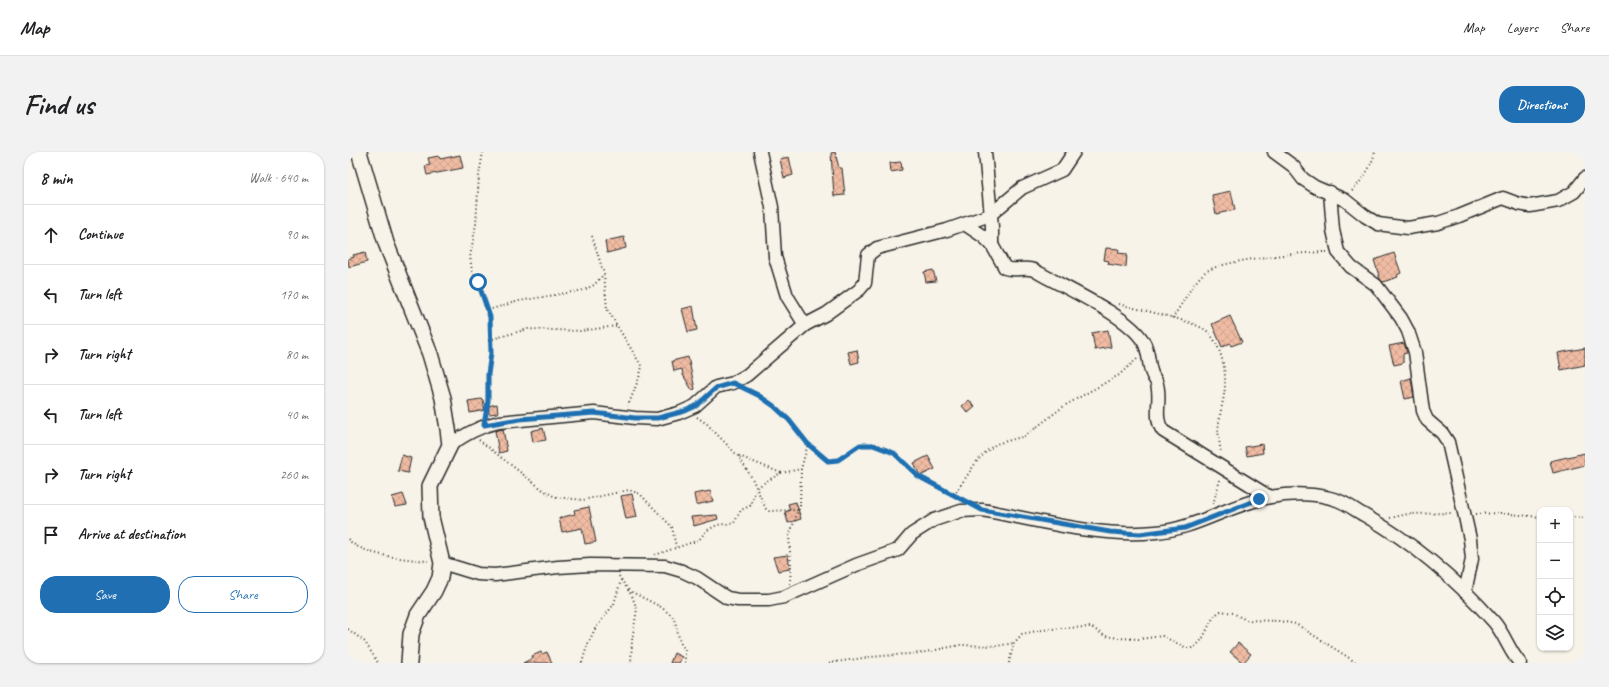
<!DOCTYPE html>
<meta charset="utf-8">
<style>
body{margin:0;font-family:Caveat,sans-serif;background:#f2f2f2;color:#202124}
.controls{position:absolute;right:12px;bottom:12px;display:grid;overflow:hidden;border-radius:8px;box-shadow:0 1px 3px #0004}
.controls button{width:36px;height:36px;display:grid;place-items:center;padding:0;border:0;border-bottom:1px solid #e0e0e0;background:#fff;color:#202124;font:20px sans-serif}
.stop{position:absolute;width:12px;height:12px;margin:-9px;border:3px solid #1f6fb2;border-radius:50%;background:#fff}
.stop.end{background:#1f6fb2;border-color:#fff;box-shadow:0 1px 4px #0008}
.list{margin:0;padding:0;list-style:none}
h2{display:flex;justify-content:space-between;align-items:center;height:52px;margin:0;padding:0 16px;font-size:17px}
h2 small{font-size:13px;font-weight:400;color:#757577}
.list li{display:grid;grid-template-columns:26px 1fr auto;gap:12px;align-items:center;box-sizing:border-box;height:60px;padding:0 16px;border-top:1px solid #e0e0e0}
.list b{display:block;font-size:15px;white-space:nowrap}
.list em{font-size:13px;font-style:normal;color:#757577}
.actions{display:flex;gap:8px;padding:12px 16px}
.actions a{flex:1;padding:9px 0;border:1px solid #1f6fb2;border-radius:16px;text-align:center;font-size:14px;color:#1f6fb2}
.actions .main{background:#1f6fb2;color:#fff}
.icon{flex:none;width:22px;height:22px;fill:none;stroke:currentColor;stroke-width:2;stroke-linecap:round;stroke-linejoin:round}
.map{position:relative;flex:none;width:1237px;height:511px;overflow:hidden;border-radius:16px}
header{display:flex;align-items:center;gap:24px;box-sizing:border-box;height:56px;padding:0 20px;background:#fff;border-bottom:1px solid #e0e0e0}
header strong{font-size:19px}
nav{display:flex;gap:22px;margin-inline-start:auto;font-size:14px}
.intro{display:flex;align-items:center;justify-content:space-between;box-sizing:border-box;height:96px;padding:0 24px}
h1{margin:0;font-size:28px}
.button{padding:10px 18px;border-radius:16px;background:#1f6fb2;color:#fff;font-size:14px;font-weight:700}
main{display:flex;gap:24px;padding:0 24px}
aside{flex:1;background:#fff;border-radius:16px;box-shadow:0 1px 3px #0004}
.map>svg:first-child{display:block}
.building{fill:url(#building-cross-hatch);stroke:#2b2b2b}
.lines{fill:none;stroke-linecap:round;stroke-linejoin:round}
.minor-casing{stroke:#2b2b2b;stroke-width:15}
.tertiary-casing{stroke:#2b2b2b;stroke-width:18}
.path{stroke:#2b2b2b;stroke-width:2;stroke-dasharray:1 3;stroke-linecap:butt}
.minor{stroke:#f7f3e8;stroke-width:12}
.tertiary{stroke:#f7f3e8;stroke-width:15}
.route{stroke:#1f6fb2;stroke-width:5}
</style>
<header>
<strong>Map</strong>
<nav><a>Map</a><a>Layers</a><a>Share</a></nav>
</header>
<div class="intro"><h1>Find us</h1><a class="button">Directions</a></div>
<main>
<aside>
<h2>8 min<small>Walk · 640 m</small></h2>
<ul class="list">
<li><svg class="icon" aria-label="ahead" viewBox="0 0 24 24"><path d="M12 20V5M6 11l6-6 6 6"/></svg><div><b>Continue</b></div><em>90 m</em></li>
<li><svg class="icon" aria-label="left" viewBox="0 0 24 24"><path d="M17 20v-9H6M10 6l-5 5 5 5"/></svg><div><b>Turn left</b></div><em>170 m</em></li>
<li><svg class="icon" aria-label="right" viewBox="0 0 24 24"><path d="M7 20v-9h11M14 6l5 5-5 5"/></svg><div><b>Turn right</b></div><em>80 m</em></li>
<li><svg class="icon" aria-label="left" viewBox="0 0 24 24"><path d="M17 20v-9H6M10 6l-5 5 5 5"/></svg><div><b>Turn left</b></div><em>40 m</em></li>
<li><svg class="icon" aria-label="right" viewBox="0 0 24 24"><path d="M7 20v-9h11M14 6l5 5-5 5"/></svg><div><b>Turn right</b></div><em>260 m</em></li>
<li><svg class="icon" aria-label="arrive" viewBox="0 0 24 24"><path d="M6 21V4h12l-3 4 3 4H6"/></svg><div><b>Arrive at destination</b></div></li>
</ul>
<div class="actions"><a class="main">Save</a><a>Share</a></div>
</aside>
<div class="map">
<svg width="1237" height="511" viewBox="0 0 1237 511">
<defs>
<pattern id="building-cross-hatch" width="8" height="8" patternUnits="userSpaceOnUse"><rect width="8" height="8" fill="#f0bba3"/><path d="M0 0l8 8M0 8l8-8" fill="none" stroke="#cea18c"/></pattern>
</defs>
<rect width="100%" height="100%" fill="#f7f3e8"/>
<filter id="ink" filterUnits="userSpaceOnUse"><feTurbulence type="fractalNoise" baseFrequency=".025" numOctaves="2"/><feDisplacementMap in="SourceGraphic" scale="8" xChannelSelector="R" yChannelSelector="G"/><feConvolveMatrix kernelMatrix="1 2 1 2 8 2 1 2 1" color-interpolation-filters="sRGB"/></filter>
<g filter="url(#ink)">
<g class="building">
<path d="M487,0L491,16H494L497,43L486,44L483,1Z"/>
<path d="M112,3L115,16L79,23L77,14L82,13L80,6L91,4L92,7Z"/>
<path d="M441,5L445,23L436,26L432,7Z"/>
<path d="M553,10L554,18L543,20L542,11Z"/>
<path d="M883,39L887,58L868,62L864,43Z"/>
<path d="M276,85L278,96L259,101L257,89Z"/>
<path d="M758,96L771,97L770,101L779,102L778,115L760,112L761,109L756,108Z"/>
<path d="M17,100L19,110L1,115L0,107L6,105L5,103Z"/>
<path d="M1046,101L1053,121L1049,123L1050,125L1035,130L1032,127L1026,108Z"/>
<path d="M585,118L588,129L578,130L576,120Z"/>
<path d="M345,154L349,178L340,180L334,157Z"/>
<path d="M882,164L894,190L883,194L882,191L874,195L864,172Z"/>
<path d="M760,178L763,195L747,198L744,181Z"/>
<path d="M1056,191L1059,201L1055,202V211L1046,213L1041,194Z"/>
<path d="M1237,196V213L1213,218L1210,201Z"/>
<path d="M509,198L511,210L503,212L500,200Z"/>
<path d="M340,205L347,237L344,238L335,223L334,217L326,219L324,209Z"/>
<path d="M1063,226L1066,245L1057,247L1053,229Z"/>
<path d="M133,247L135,248L137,258L122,261L120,249Z"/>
<path d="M621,248L627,255L620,261L614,254Z"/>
<path d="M149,252L150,261L141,262L140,254Z"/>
<path d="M195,276L198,288L185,290L183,279Z"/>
<path d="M155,277L159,299L151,301L147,279Z"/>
<path d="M914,292L915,301L899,304L897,295Z"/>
<path d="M1237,301V313L1205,321L1202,309Z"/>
<path d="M54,303L63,306L60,321L50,319Z"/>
<path d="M580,304L587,317L572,324L566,311Z"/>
<path d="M362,339L365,349L348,353L346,342Z"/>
<path d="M55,342L59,353L47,355L44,345Z"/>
<path d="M284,342L289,365L278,367L273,344Z"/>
<path d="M448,350L453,367L440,371L437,360L442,358L440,352Z"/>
<path d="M241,355L248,390L237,392L234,376L214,380L211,366L227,362L226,358Z"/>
<path d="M369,363L370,367L346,374L343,365Z"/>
<path d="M440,403L442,417L430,419L425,405Z"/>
<path d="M890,491L903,502L895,511L882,500Z"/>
<path d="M193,500L194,502L199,500L204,511H175L185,506L184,504Z"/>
<path d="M326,501L334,505L331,511H322Z"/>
</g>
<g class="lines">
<g class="minor-casing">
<g id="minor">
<path d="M412,0L424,55L427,105L439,144L457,173"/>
<path d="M637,0L644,75V93"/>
<path d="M926,0L945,14L955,27L967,35L997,48L1017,64L1030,72L1060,76L1090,71L1111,64L1155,46L1171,52L1182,54L1210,49L1226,40L1237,26"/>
<path d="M982,40L985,78L990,100L1003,115L1028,133L1053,166L1060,179L1067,200L1075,259L1079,268L1094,281L1100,290L1122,387L1124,407L1117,440"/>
<path d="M618,73L636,85L644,93L657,116C668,120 676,114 686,118C716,136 778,162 795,189C801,198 800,209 803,219C804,223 806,226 808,229C815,246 804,264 815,279L922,345"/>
<path d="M102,293C118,282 132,274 151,270L246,261L287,266L309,267L331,261L347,254L368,235L385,231L399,223L457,173L478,162L511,138L517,131L520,103L529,96L599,78L642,63L674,36L714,18L726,0"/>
<path d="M94,411L130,422L147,423L210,415L242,413L317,414L334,419L349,426L379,446L390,448H421L436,445L508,413L550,398L564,382L586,368L613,359L634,358C690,368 750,386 808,380C848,377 882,352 922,345C943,341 969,341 989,348C998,351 1007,358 1016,363C1064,390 1109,428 1146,470C1157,483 1161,499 1172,511"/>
</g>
</g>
<g class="tertiary-casing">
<path id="tertiary" d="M11,0L38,91L82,202L95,246L100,277L102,293L82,334L83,365L94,411L92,426L86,439L70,463L63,482L61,511"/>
</g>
<g class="path">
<path d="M135,0L131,23L128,72L122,105L124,119L132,137L141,165L143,201L140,222L138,262"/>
<path d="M1004,39C1015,27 1023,16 1027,0"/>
<path d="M244,84L256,122L259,157L294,215L291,226L280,254"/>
<path d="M771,152C790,158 849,168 861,181C872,193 878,216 877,232C877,245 872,258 871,271C869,281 872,292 873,301"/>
<path d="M140,158L171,149L236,138L246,133L256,122"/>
<path d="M824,166C835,152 843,133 856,121C870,108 956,100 979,100"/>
<path d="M141,188L180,177L233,179L268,174"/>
<path d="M396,236C418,246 435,260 449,278C459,290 467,301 480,309C495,312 503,293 518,292C544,291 551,311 569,324C582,333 601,340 615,348"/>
<path d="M349,265L359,272L390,304L404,326L418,357L421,359L451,358"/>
<path d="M131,288L195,338L207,345L235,348L281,338L292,342L324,375L328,395"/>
<path d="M391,304L433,321"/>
<path d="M606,343L629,309L640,298L648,292L677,284L716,254L771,223L790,206"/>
<path d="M865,352L872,328"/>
<path d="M1128,362L1152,361L1192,365"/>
<path d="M1222,365L1237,366"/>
<path d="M1042,366L1060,362L1105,361"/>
<path d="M0,387C14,404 59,407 80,409"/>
<path d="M307,403L351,388L358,379L369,373L386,371L393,358L402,354L408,337L414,332L433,321L453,317"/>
<path d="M271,424L284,444L289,457L284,488L283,511"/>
<path d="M442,432L443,414L441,384L452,354L453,317L460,292"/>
<path d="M280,438L313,455L324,464L327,469L332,490L337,498V511"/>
<path d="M0,477L17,490L30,511"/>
<path d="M234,511L239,494L247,477L266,452L273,428"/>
<path d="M481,511L522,505L573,501L612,493L649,494L666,491"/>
<path d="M661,511L666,491L674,482L694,478L715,476L743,475L757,484L771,486L792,487L814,484L839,496H844C859,490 859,466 873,459L885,461L898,468L931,469L948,472L1009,511"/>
</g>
<use href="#minor" class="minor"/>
<use href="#tertiary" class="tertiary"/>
</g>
</g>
<g class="lines" filter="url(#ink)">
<path class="route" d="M130,130L142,165L143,201L140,222V249L136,273L172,267L246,261L287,266H310L337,259L348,254L368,236L385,231L410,243L426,254L441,268L460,292L480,309L490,308L512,293H525L546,301L570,324L634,358L762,380L792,382L837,376L911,347"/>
</g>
</svg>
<div class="controls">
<button>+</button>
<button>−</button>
<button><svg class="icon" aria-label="locate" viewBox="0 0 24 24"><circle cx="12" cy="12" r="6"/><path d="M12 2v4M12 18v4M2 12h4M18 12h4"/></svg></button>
<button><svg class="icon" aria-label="layers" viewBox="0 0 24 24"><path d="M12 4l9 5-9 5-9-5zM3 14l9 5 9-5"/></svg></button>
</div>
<div class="stop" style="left:130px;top:130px"></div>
<div class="stop end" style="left:911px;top:347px"></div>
</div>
</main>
